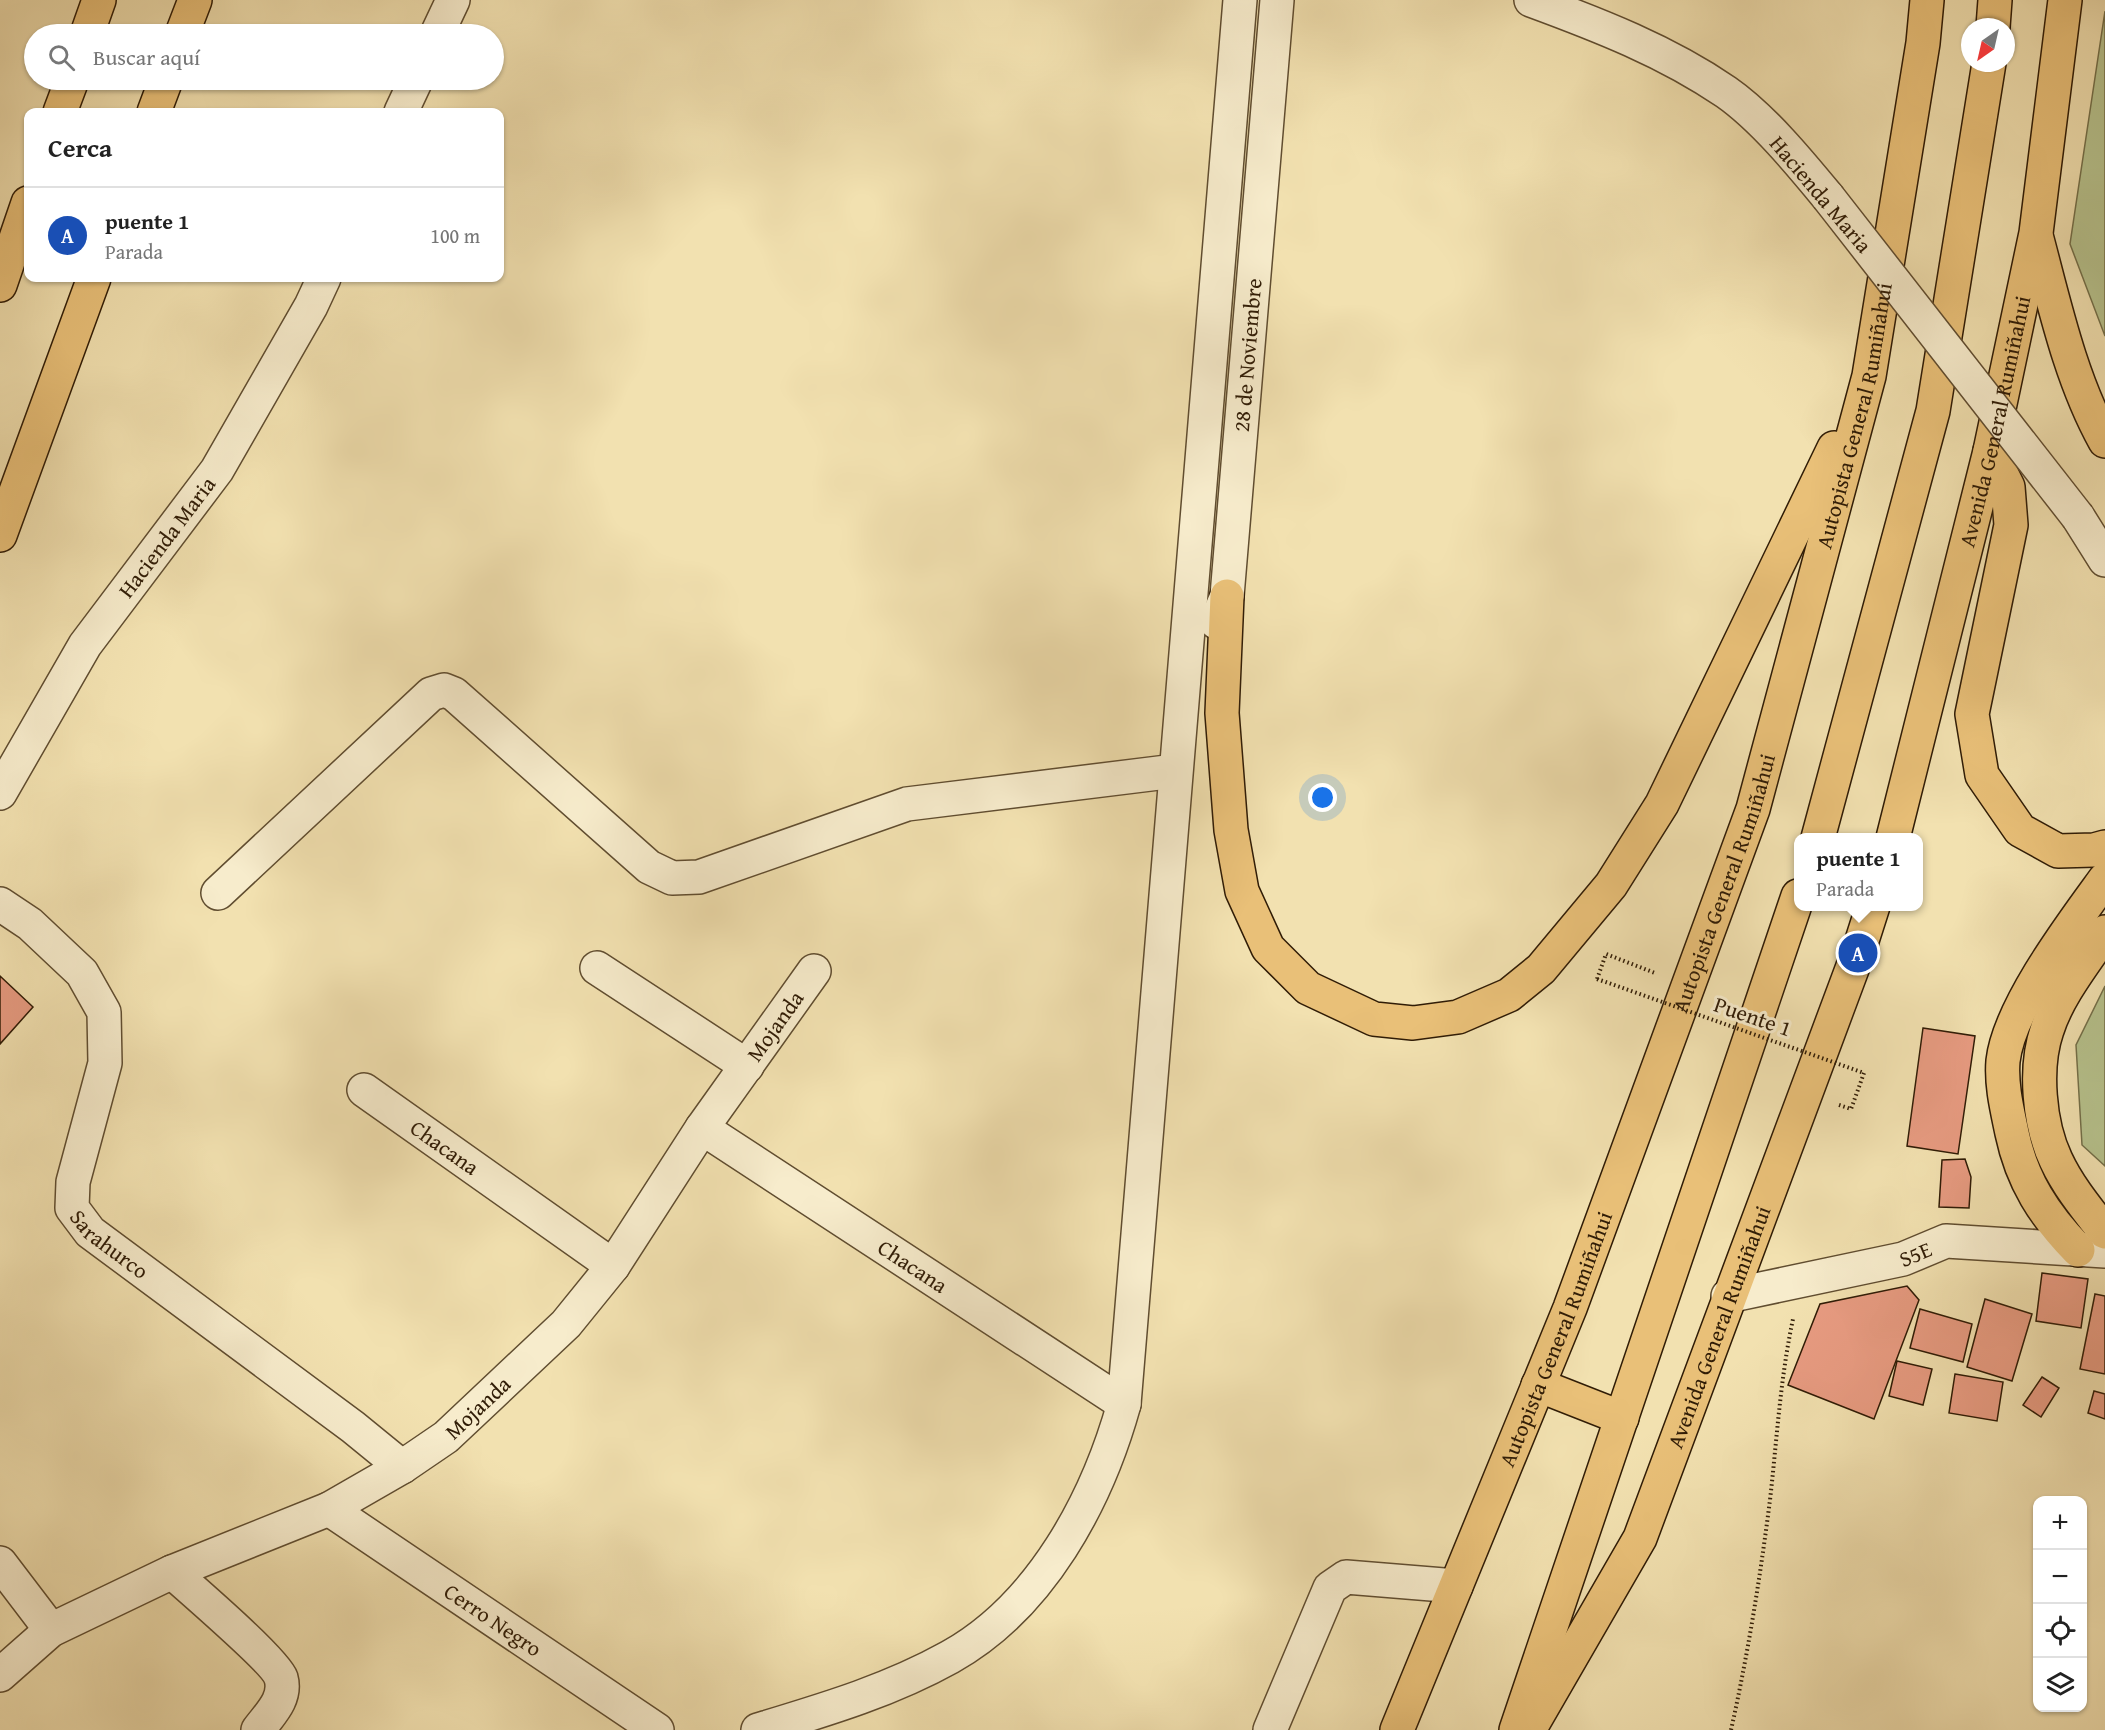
<!DOCTYPE html>
<html lang="es">
<meta charset="utf-8">
<style>
body{margin:0;font-family:"Gentium Book Plus",serif;background:#f2f2f2;color:#222}
.controls{position:absolute;right:18px;bottom:18px;display:grid;overflow:hidden;border-radius:12px;box-shadow:0 2px 4px #0004}
.controls button{width:54px;height:54px;display:grid;place-items:center;padding:0;border:0;border-bottom:2px solid #e0e0e0;background:#fff;color:#222;font:30px sans-serif}
.compass{position:absolute;left:1961px;top:18px;width:54px;height:54px;border-radius:50%;background:#fff;box-shadow:0 2px 4px #0004;rotate:214deg}
.you{position:absolute;left:1323px;top:798px;width:21px;height:21px;margin:-15px;border:4px solid #fff;border-radius:50%;background:#1a73e8;box-shadow:0 0 0 9px #1a73e833}
.badge{display:grid;place-items:center;width:39px;height:39px;border-radius:50%;background:#b45309;color:#fff;font-size:20px;font-weight:700}
.pin{position:absolute;translate:-50% -50%;border:3px solid #fff;box-shadow:0 2px 6px #0006}
.popup{position:absolute;left:1794px;top:833px;width:129px;height:78px;box-sizing:border-box;display:grid;place-content:center;border-radius:12px;background:#fff;filter:drop-shadow(0 2px 4px #0005);font-size:20px;white-space:nowrap;color:#767676}
.popup b{font-size:22px;color:#222}
.popup::after{content:'';position:absolute;left:50%;top:100%;margin-left:-12px;border:12px solid transparent;border-top-color:#fff}
.list{margin:0;padding:0;list-style:none}
h2{display:flex;justify-content:space-between;align-items:center;height:78px;margin:0;padding:0 24px;font-size:26px}
h2 small{font-size:20px;font-weight:400;color:#767676}
.list li{display:grid;grid-template-columns:39px 1fr auto;gap:18px;align-items:center;box-sizing:border-box;height:96px;padding:0 24px;border-top:2px solid #e0e0e0}
.list b{display:block;font-size:22px;white-space:nowrap}
.list p{margin:0;font-size:20px;white-space:nowrap;color:#767676}
.list em{font-size:20px;font-style:normal;color:#767676}
.icon{flex:none;width:33px;height:33px;fill:none;stroke:currentColor;stroke-width:2;stroke-linecap:round;stroke-linejoin:round}
.map{position:relative;flex:none;width:2105px;height:1730px;overflow:hidden}
.search{position:absolute;background:#fff;box-shadow:0 2px 4px #0004;left:24px;top:24px;width:480px;height:66px;display:flex;align-items:center;gap:15px;box-sizing:border-box;padding:0 21px;border-radius:33px;color:#767676;font-size:22px}
.panel{position:absolute;background:#fff;box-shadow:0 2px 4px #0004;left:24px;top:108px;width:480px;height:174px;border-radius:12px}
.map>svg:first-child{display:block}
.green{fill:#b7c38e;stroke:#74704a;stroke-width:1.5}
.building{fill:#e79b81;stroke:#301c06;stroke-width:1.5}
.lines{fill:none;stroke-linecap:round;stroke-linejoin:round}
.minor-casing{stroke:#604d30;stroke-width:36}
.major-casing{stroke:#301c06;stroke-width:36}
.highway-casing{stroke:#301c06;stroke-width:36}
.path{stroke:#301c06;stroke-width:4;stroke-dasharray:1.5 3;stroke-linecap:butt}
.minor{stroke:#f7eccc;stroke-width:33}
.major{stroke:#e9c078;stroke-width:33}
.highway{stroke:#e9c078;stroke-width:33}
.minor-bridge-casing{stroke:#604d30;stroke-width:36;stroke-linecap:butt}
.path-bridge{stroke:#301c06;stroke-width:4;stroke-dasharray:1.5 3;stroke-linecap:butt}
.minor-bridge{stroke:#f7eccc;stroke-width:33}
.labels{text-anchor:middle;dominant-baseline:central;stroke-width:6;stroke-linejoin:round;paint-order:stroke}
.street-label{font-size:22px;fill:#301c06;stroke:#f7eccc}
</style>
<div class="map">
<svg width="2105" height="1730" viewBox="0 0 2105 1730">
<rect width="100%" height="100%" fill="#f2e1b0"/>
<filter id="stains"><feTurbulence type="fractalNoise" baseFrequency=".00333" numOctaves="4"/><feColorMatrix values="0 0 0 0 .2 0 0 0 0 .09 0 0 0 0 .02 0 0 0 .5 -.17"/></filter>
<radialGradient id="worn" r=".72"><stop offset=".6" stop-color="#630" stop-opacity="0"/><stop offset="1" stop-color="#630" stop-opacity=".3"/></radialGradient>
<g class="green">
<path d="M2105,11V336L2070,244Z"/>
<path d="M2105,986V1166L2082,1145L2076,1045Z"/>
</g>
<g class="building">
<path d="M0,976L33,1007L0,1044Z"/>
<path d="M1923,1028L1975,1036L1958,1154L1907,1146Z"/>
<path d="M1965,1159L1971,1177L1969,1208L1939,1207L1942,1160Z"/>
<path d="M2042,1273L2088,1279L2081,1328L2036,1321Z"/>
<path d="M1907,1286L1919,1300L1874,1419L1788,1385L1820,1304Z"/>
<path d="M2095,1294L2105,1296V1374L2080,1369Z"/>
<path d="M1985,1299L2032,1314L2012,1381L1967,1367Z"/>
<path d="M1920,1309L1972,1324L1963,1362L1910,1348Z"/>
<path d="M1897,1361L1932,1369L1923,1405L1889,1396Z"/>
<path d="M1955,1374L2003,1382L1997,1421L1949,1413Z"/>
<path d="M2042,1377L2059,1388L2041,1417L2023,1405Z"/>
<path d="M2094,1391L2105,1394V1419L2088,1413Z"/>
</g>
<g class="lines">
<g class="minor-casing">
<g id="minor">
<path d="M1531,0C1599,25 1666,51 1726,92C1762,117 1800,163 1828,197"/>
<path d="M437,34L453,0"/>
<path d="M401,112L416,80"/>
<path d="M2078,517L2105,560"/>
<path id="s1" d="M1216,622L1227,596L1277,0"/>
<path id="s2" d="M0,793L85,645L217,470L311,306L324,278"/>
<path d="M218,893L431,694L444,690L454,694L649,867L672,878L699,877L907,804L1175,771"/>
<path id="s3" d="M0,904L30,924L82,973L104,1012L105,1063L73,1182L72,1208L90,1232L353,1427L402,1467"/>
<path d="M597,968L747,1066"/>
<path id="s4" d="M364,1090L613,1266"/>
<path id="s5" d="M702,1128L1124,1404"/>
<path id="s6" d="M1728,1296L1903,1259L1946,1241L2105,1251"/>
<path id="s7" d="M329,1509L657,1730"/>
<path d="M0,1563L51,1630"/>
<path d="M172,1572C190,1588 276,1662 281,1678C287,1699 269,1715 258,1730"/>
<path id="s8" d="M0,1675L51,1630L172,1572L329,1509L402,1467L446,1437L566,1324L613,1266L702,1128L814,971"/>
<path d="M758,1730C824,1710 889,1691 950,1657C1041,1606 1097,1501 1124,1404L1240,0"/>
<path d="M1270,1730L1330,1588L1346,1577L1456,1586"/>
</g>
</g>
<g class="major-casing">
<g id="major">
<path d="M2037,239C2055,307 2071,380 2105,441"/>
<path d="M1990,451L2008,487L2011,525L1972,714L1982,775L2020,830L2058,851L2094,850L2105,847"/>
<path id="s9" d="M1893,838L1990,451L2036,233L2065,0"/>
<path d="M2105,932C2085,962 2058,995 2047,1030C2034,1068 2039,1124 2056,1160C2068,1186 2087,1209 2105,1232"/>
<path d="M2078,1250C2044,1215 2022,1181 2012,1133C2007,1109 2001,1085 2003,1061C2009,1007 2073,923 2105,879"/>
<path id="s10" d="M1529,1730L1640,1538L1858,953L1873,906"/>
</g>
</g>
<g class="highway-casing">
<g id="highway">
<path d="M1993,27L1995,0"/>
<path d="M87,34L99,0"/>
<path d="M182,34L195,0"/>
<path d="M60,112L72,80"/>
<path d="M154,112L166,80"/>
<path d="M0,285L28,203"/>
<path d="M0,535L94,278"/>
<path d="M1227,596L1222,713L1231,830L1242,891L1268,948L1308,988L1374,1019L1413,1023L1458,1017L1509,995L1541,969L1611,885L1662,804L1834,448"/>
<path d="M1818,838L1933,411L1989,63"/>
<path d="M1538,1385L1622,1418"/>
<path id="s11" d="M1397,1730L1570,1308L1753,809L1869,376L1923,43L1927,0"/>
<path d="M1516,1730L1798,896"/>
</g>
</g>
<g class="path">
<path d="M1597,979L1606,954L1655,973"/>
<path d="M1839,1105L1851,1109L1864,1073"/>
<path d="M1731,1730C1748,1654 1760,1578 1770,1500C1777,1439 1780,1380 1793,1319"/>
</g>
<use href="#minor" class="minor"/>
<use href="#major" class="major"/>
<use href="#highway" class="highway"/>
<g class="minor-bridge-casing">
<path id="minor-bridge" d="M1828,197L2078,517"/>
</g>
<path class="path-bridge" d="M1597,979L1864,1073"/>
<use href="#minor-bridge" class="minor-bridge"/>
</g>
<g class="labels">
<g class="street-label">
<text transform="translate(1821 194) rotate(50)">Hacienda Maria</text>
<text stroke="none"><textPath href="#s1" startOffset="270">28 de Noviembre</textPath></text>
<text stroke="none"><textPath href="#s11" startOffset="1394">Autopista General Rumiñahui</textPath></text>
<text stroke="none"><textPath href="#s9" startOffset="429">Avenida General Rumiñahui</textPath></text>
<text stroke="none"><textPath href="#s2" startOffset="306">Hacienda Maria</textPath></text>
<text stroke="none"><textPath href="#s11" startOffset="908">Autopista General Rumiñahui</textPath></text>
<text transform="translate(1753 1016) rotate(19)">Puente 1</text>
<text stroke="none"><textPath href="#s8" startOffset="1038">Mojanda</textPath></text>
<text stroke="none"><textPath href="#s4" startOffset="99">Chacana</textPath></text>
<text stroke="none"><textPath href="#s3" startOffset="405">Sarahurco</textPath></text>
<text stroke="none"><textPath href="#s6" startOffset="192">S5E</textPath></text>
<text stroke="none"><textPath href="#s5" startOffset="252">Chacana</textPath></text>
<text stroke="none"><textPath href="#s10" startOffset="447">Avenida General Rumiñahui</textPath></text>
<text stroke="none"><textPath href="#s11" startOffset="422">Autopista General Rumiñahui</textPath></text>
<text stroke="none"><textPath href="#s8" startOffset="552">Mojanda</textPath></text>
<text stroke="none"><textPath href="#s7" startOffset="198">Cerro Negro</textPath></text>
</g>
</g>
<rect width="100%" height="100%" filter="url(#stains)"/>
<rect width="100%" height="100%" fill="url(#worn)"/>
</svg>
<div class="controls">
<button>+</button>
<button>−</button>
<button><svg class="icon" aria-label="locate" viewBox="0 0 24 24"><circle cx="12" cy="12" r="6"/><path d="M12 2v4M12 18v4M2 12h4M18 12h4"/></svg></button>
<button><svg class="icon" aria-label="layers" viewBox="0 0 24 24"><path d="M12 4l9 5-9 5-9-5zM3 14l9 5 9-5"/></svg></button>
</div>
<svg class="compass" viewBox="-18 -18 36 36"><path d="M0-13l5 13h-10z" fill="#e53935"/><path d="M0 13l5-13h-10z" fill="#767676"/></svg>
<div class="you"></div>
<div class="pin badge" style="left:1858px;top:953px;background:#1a4fb4">A</div>
<div class="popup"><b>puente 1</b>Parada</div>
<div class="search"><svg class="icon" aria-label="search" viewBox="0 0 24 24"><circle cx="10" cy="10" r="6"/><path d="M15 15l6 6"/></svg>Buscar aquí</div>
<section class="panel">
<h2>Cerca<small></small></h2>
<ul class="list">
<li><span class="badge" style="background:#1a4fb4">A</span><div><b>puente 1</b><p>Parada</p></div><em>100 m</em></li>
</ul>
</section>
</div>
